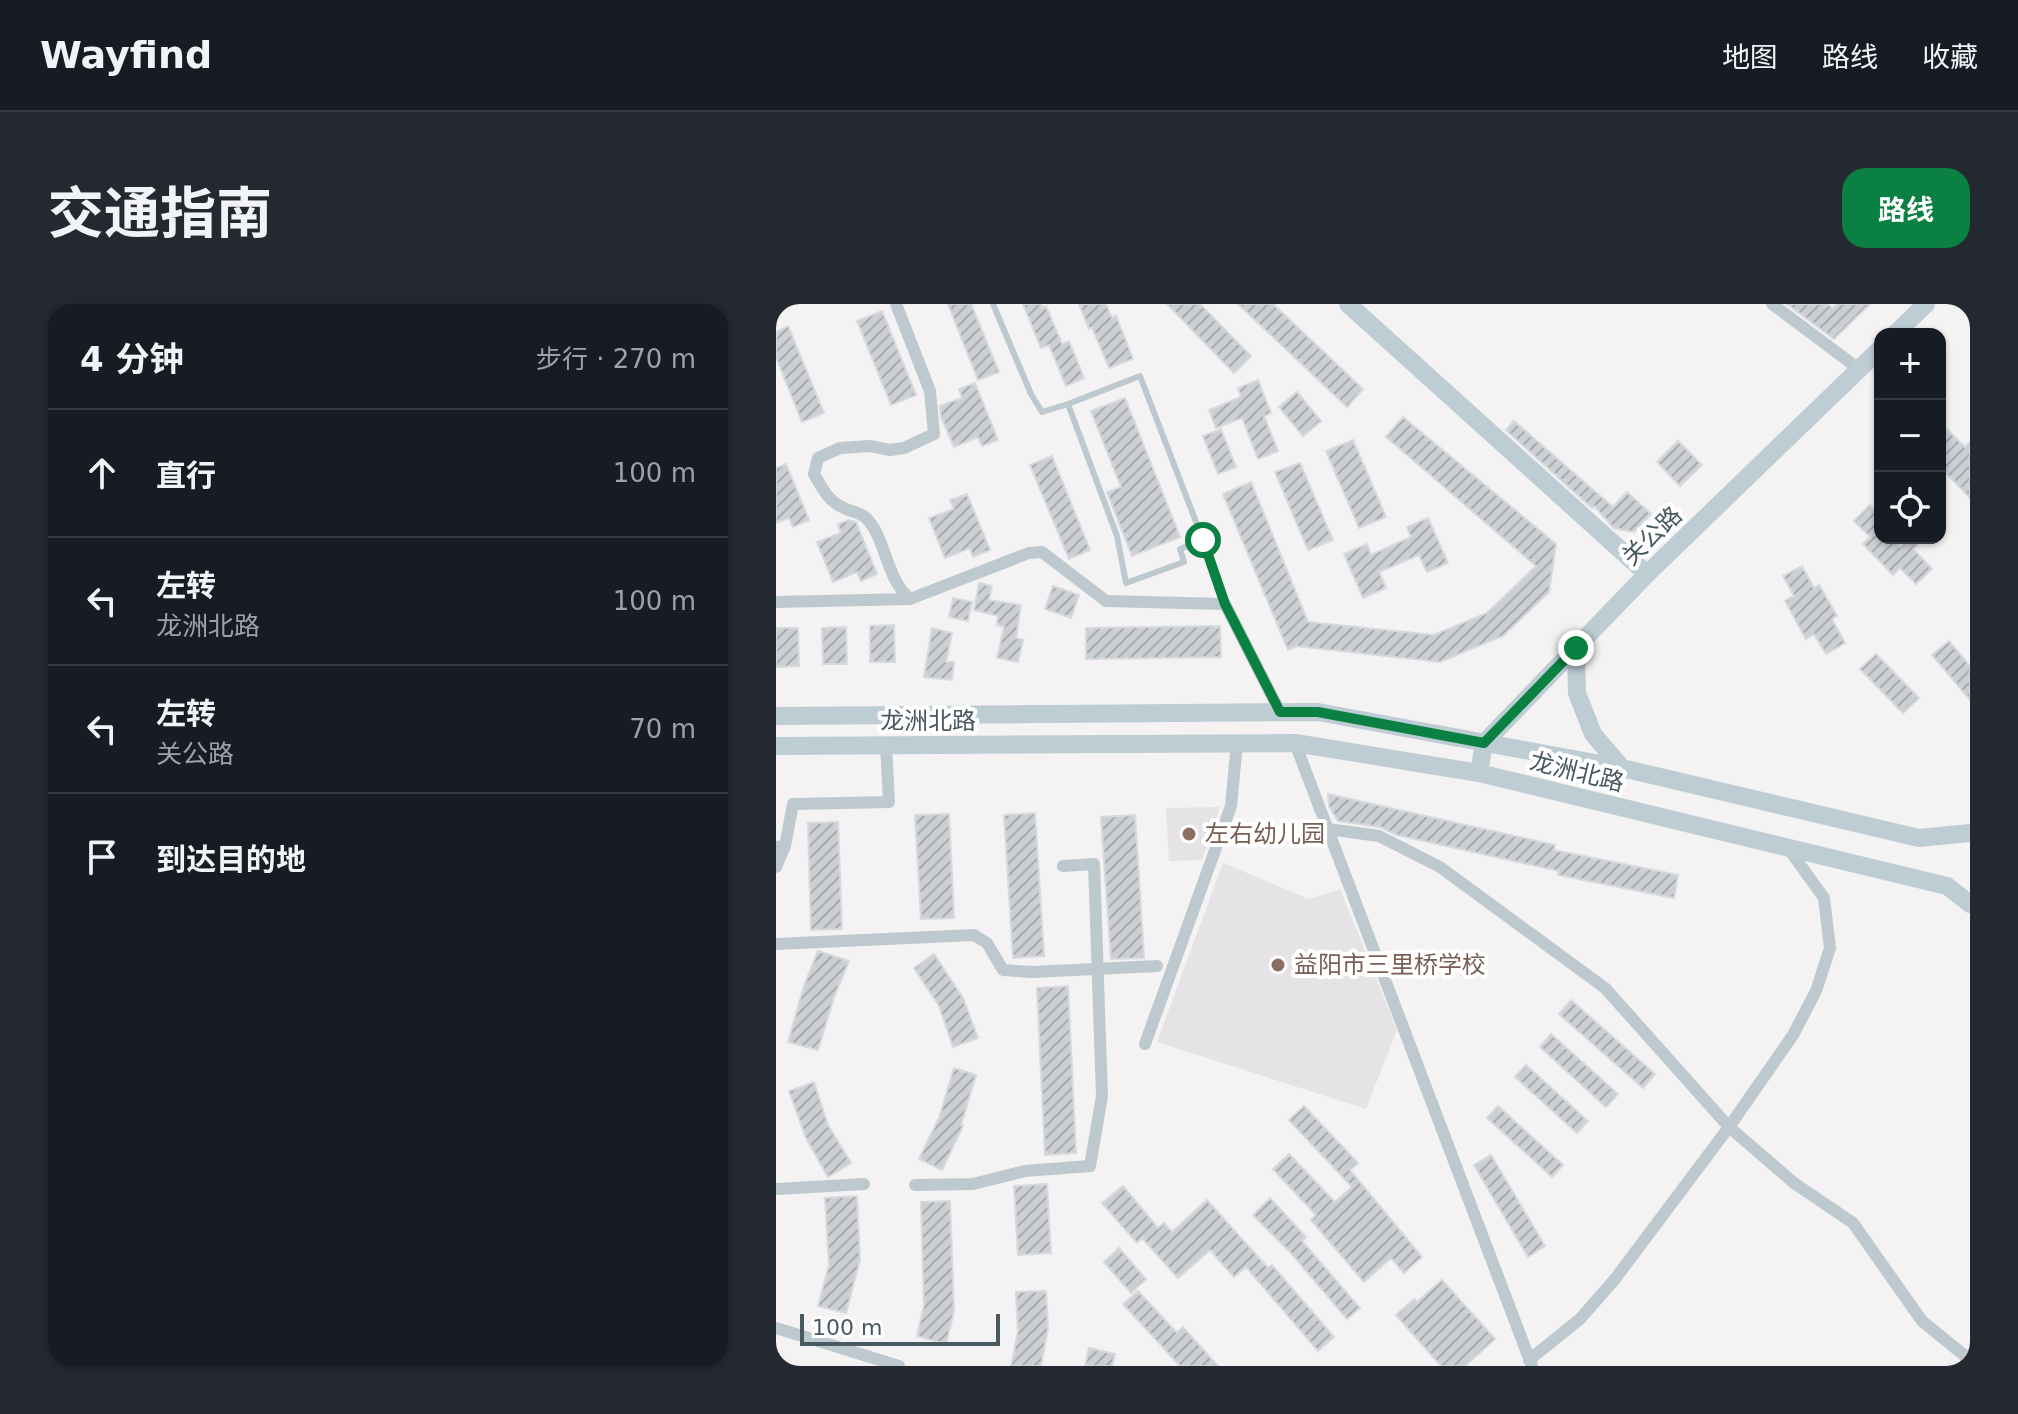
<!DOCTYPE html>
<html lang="zh">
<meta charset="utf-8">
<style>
body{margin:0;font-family:"DejaVu Sans","Noto Sans SC",sans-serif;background:#242831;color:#f1f3f6}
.controls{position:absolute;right:24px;top:24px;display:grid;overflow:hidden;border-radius:16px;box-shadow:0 2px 6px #0004}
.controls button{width:72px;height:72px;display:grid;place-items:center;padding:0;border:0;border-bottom:2px solid #363941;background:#171b24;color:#f1f3f6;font:40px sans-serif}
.scale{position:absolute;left:24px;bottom:20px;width:200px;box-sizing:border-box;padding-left:8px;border:4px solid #495960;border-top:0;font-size:22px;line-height:28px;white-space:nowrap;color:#495960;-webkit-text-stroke:6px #fff;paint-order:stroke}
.stop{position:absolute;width:24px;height:24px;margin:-18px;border:6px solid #0b8043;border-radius:50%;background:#fff}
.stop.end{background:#0b8043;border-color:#fff;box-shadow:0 2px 8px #0008}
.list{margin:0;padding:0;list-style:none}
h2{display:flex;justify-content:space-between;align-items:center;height:104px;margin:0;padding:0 32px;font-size:34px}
h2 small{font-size:26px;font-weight:400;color:#9ea1a6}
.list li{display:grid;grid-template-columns:52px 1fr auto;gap:24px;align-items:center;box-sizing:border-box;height:128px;padding:0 32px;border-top:2px solid #363941}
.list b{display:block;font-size:30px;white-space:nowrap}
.list p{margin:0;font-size:26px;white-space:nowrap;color:#9ea1a6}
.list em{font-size:26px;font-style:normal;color:#9ea1a6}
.icon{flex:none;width:44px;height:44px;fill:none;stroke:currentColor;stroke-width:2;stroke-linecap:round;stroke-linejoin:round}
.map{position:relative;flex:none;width:1194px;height:1062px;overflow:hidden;border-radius:24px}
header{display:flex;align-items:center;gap:48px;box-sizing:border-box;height:112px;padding:0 40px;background:#171b24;border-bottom:2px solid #363941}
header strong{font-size:38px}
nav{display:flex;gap:44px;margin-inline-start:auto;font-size:28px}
.intro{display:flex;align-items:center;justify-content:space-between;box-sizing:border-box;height:192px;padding:0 48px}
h1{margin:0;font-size:56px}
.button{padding:20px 36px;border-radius:24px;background:#0b8043;color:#fff;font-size:28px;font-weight:700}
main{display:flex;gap:48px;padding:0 48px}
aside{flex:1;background:#171b24;border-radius:24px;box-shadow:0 2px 6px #0004}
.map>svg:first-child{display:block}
.education{fill:#e5e3e5}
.building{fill:url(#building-hatch);stroke:#d6d9dd;stroke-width:2}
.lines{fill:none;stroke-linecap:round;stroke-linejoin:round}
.lane{stroke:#bdc9cf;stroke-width:6}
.street{stroke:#bdc9cf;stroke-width:12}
.secondary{stroke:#beccd4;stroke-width:18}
.route{stroke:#0b8043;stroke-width:10}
.education-dot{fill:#8d6e63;stroke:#fff;stroke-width:3}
.labels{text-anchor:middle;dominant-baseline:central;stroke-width:8;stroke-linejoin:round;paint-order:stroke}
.street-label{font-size:24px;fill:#495960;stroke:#fff}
.education-label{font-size:24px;fill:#785e54;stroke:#fff;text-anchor:start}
</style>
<header>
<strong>Wayfind</strong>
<nav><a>地图</a><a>路线</a><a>收藏</a></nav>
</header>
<div class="intro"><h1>交通指南</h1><a class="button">路线</a></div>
<main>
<aside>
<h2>4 分钟<small>步行 · 270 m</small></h2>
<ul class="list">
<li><svg class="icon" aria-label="ahead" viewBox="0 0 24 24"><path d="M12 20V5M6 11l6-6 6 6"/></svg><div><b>直行</b></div><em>100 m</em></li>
<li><svg class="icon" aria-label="left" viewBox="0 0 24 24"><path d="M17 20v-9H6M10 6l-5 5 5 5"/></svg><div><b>左转</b><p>龙洲北路</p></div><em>100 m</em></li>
<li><svg class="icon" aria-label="left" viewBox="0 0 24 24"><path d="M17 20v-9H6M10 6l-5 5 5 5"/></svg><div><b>左转</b><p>关公路</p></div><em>70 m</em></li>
<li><svg class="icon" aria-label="arrive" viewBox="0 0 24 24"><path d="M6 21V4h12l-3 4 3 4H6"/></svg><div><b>到达目的地</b></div></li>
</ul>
</aside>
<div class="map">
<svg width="1194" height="1062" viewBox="0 0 1194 1062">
<defs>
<pattern id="building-hatch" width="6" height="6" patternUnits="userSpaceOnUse" patternTransform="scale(2)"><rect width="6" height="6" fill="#ccd0d4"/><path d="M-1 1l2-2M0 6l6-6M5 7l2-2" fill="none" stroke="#a8acaf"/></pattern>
</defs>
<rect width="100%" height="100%" fill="#f4f2f2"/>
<g class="education">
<path d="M444,503L426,556L393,557L390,504Z"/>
<path d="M447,559L533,595L564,585L621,726L590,805L381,738Z"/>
</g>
<g class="building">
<path d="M172,0H195L223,68L202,76Z"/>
<path d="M247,0H265L266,4L270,2L286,40L293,37L308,74L290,82L273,41L265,44Z"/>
<path d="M303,0H330L336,14L340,12L357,55L333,64L316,23L313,25Z"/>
<path d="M391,0H424L475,52L458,69Z"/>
<path d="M462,0H497L587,85L571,103Z"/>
<path d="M1011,0H1051L1057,4L1061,0H1094L1058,35Z"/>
<path d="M106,7L140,91L115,101L81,17Z"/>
<path d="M12,22L48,109L26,118L0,53V28Z"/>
<path d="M482,76L495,109L488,112L502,147L482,155L466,114L440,124L433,106L465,93L462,84Z"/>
<path d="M199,79L222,136L206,142L202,133L178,143L165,113L164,102L186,94L183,85Z"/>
<path d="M521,88L545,117L527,132L503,103Z"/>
<path d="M349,94L404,233L356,252L331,188L345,183L315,107Z"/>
<path d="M627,113L780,240L773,288L727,332L664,358L520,342L512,346L447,190L475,178L532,318L658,331L711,309L760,262L610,133Z"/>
<path d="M738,117L837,203L851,188L875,210L858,228L838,224L818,202L816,204L730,126Z"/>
<path d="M445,125L460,163L442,170L427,132Z"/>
<path d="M1171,125L1189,143L1194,138V194L1164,163L1171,157L1164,149V132Z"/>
<path d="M577,136L610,213L583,224L550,147Z"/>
<path d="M902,137L926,161L904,182L881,158Z"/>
<path d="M276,152L314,246L293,255L254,161Z"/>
<path d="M524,159L557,236L532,246L499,168Z"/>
<path d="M10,160L33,216L17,223L13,214L0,219V164Z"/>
<path d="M191,190L214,246L197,253L194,244L169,254L153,214L178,205L174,196Z"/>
<path d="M1094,201L1104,211V234H1116L1124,243L1134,234L1141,241L1137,245L1156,265L1140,280L1124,264L1117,271L1087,240L1094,233L1078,217Z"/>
<path d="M652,214L672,259L651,268L643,251L603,268L610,284L587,294L568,250L591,240L595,251L635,233L631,223Z"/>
<path d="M73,216L80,218L101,270L85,277L81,268L57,278L41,238L65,229L62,220Z"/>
<path d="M1026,262L1038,284L1043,281L1049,291L1061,312L1056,315L1069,339L1050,350L1038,330L1030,335L1009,297L1018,292L1007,272Z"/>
<path d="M203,279L216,282L213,296L245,301L240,334L247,336L242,358L221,354L228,323L221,321L222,312L198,306Z"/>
<path d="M277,282L303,291L295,314L269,305Z"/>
<path d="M177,294L196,298L192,317L173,313Z"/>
<path d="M118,321L119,358H94V322Z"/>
<path d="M444,322L445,353L310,355V324Z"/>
<path d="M70,323L71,360H47L46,324Z"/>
<path d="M0,324H22L23,362L0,363Z"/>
<path d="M156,324L176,329L170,358H178L176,376L148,373Z"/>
<path d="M1173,337L1194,362V396L1156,351Z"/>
<path d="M1100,350L1143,394L1127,409L1084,365Z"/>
<path d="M552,490L779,541L778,546L902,571L898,594L782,571L783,567L621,531L604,523L562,517L553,502Z"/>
<path d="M259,509L268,652L237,654L228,511Z"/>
<path d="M173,510L178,614L145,615L139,511Z"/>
<path d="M359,511L368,654L335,655L325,513Z"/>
<path d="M62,518L66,625L35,626L32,519Z"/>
<path d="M42,647L73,657L58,693L42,746L12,738L28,682Z"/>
<path d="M158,650L187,694L202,734L177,743L163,702L138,664Z"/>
<path d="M292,682L300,849L269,851L261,684Z"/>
<path d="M795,696L879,770L867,784L783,710Z"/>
<path d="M775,730L842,790L830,803L764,743Z"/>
<path d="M750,761L812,817L801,829L739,773Z"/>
<path d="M178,764L200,771L185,821L187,822L166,866L143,855L163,814Z"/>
<path d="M38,778L52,821L75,859L52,873L30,834L13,787Z"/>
<path d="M528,802L582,859L574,866L646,953L628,969L615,954L588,978L535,916L540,911L497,865L513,850L559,898L576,883L513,816Z"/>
<path d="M722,802L787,861L776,873L711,814Z"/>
<path d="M715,851L769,942L752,953L698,861Z"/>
<path d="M271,880L275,949L242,951L238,882Z"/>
<path d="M347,882L382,924L388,919L396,928L431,896L492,964L496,961L558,1033L542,1047L470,963L458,973L434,946L402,974L366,934L361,939L326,899Z"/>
<path d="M81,892L84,956L70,1009L42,1002L53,961L49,894Z"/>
<path d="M494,894L530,933L526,937L584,1004L571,1015L514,948L477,911Z"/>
<path d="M174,897L178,1007L170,1040L141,1032L148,1001L145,898Z"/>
<path d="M343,944L370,975L355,989L328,958Z"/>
<path d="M666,976L719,1035L689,1062H665L620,1011L638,995L641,998Z"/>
<path d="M270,987L272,1024L265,1062H235L242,1027L240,988Z"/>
<path d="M362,987L401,1029L407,1023L442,1062H404L347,1000Z"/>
<path d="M313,1044L339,1050L336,1062H309Z"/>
</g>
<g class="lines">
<g class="lane">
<path d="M217,0L255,90L266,108L292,100"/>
<path d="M427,236L364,72L292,100L341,232L350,279L408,258L404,245L427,236L449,300"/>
</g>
<g class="street">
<path d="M120,0L154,87L158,130L128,144L114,146L94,142L64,144L42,154L38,170C45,182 52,197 66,203C72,207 83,208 89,213C110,232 109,274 134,295"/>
<path d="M996,0L1083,65"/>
<path d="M0,298L134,295L253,249L266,248L330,297L449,300L504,408"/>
<path d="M519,439L756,1062"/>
<path d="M552,525L603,532L664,563L829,684L953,823L1018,879L1077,919L1146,1017L1194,1056"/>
<path d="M0,543L9,542L17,500L113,498L110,441"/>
<path d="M0,563L9,542"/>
<path d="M0,640L198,631L211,639L227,666L256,668L381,662"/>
<path d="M369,740L455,502L461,439"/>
<path d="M139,881L197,880L249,867L314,862L326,792L318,560L287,562"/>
<path d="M0,885L88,880"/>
<path d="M0,1024L123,1062"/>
<path d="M753,1056L804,1015L839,975L953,823L1017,731L1040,687L1054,644L1048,594L1012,544"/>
</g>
<g class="secondary">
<path d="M572,0L871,270"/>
<path d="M1119,30L1150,0"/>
<path d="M800,344L801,389L817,430L846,464"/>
<path d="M0,412L542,408L846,464L1143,534L1194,529"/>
<path d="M0,442L519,439L703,469L1171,582L1194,600"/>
<path d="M703,469L708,439L871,270L1104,45"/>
</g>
</g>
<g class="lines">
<path class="route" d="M427,236L449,300L504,408H542L708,439L800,344"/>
</g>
<g class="education-dot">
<circle cx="413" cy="530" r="8"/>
<circle cx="502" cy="661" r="8"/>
</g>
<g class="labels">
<g class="street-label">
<text transform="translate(876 232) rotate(-44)">关公路</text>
<text x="152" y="417">龙洲北路</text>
<text transform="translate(801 468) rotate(14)">龙洲北路</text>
</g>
<g class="education-label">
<text x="429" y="530">左右幼儿园</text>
<text x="518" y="661">益阳市三里桥学校</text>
</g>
</g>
</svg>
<div class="controls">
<button>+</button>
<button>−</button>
<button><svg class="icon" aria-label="locate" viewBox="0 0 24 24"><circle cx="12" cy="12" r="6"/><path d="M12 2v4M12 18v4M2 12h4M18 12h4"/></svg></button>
</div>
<div class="scale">100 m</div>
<div class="stop" style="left:427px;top:236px"></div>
<div class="stop end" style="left:800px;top:344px"></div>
</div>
</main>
